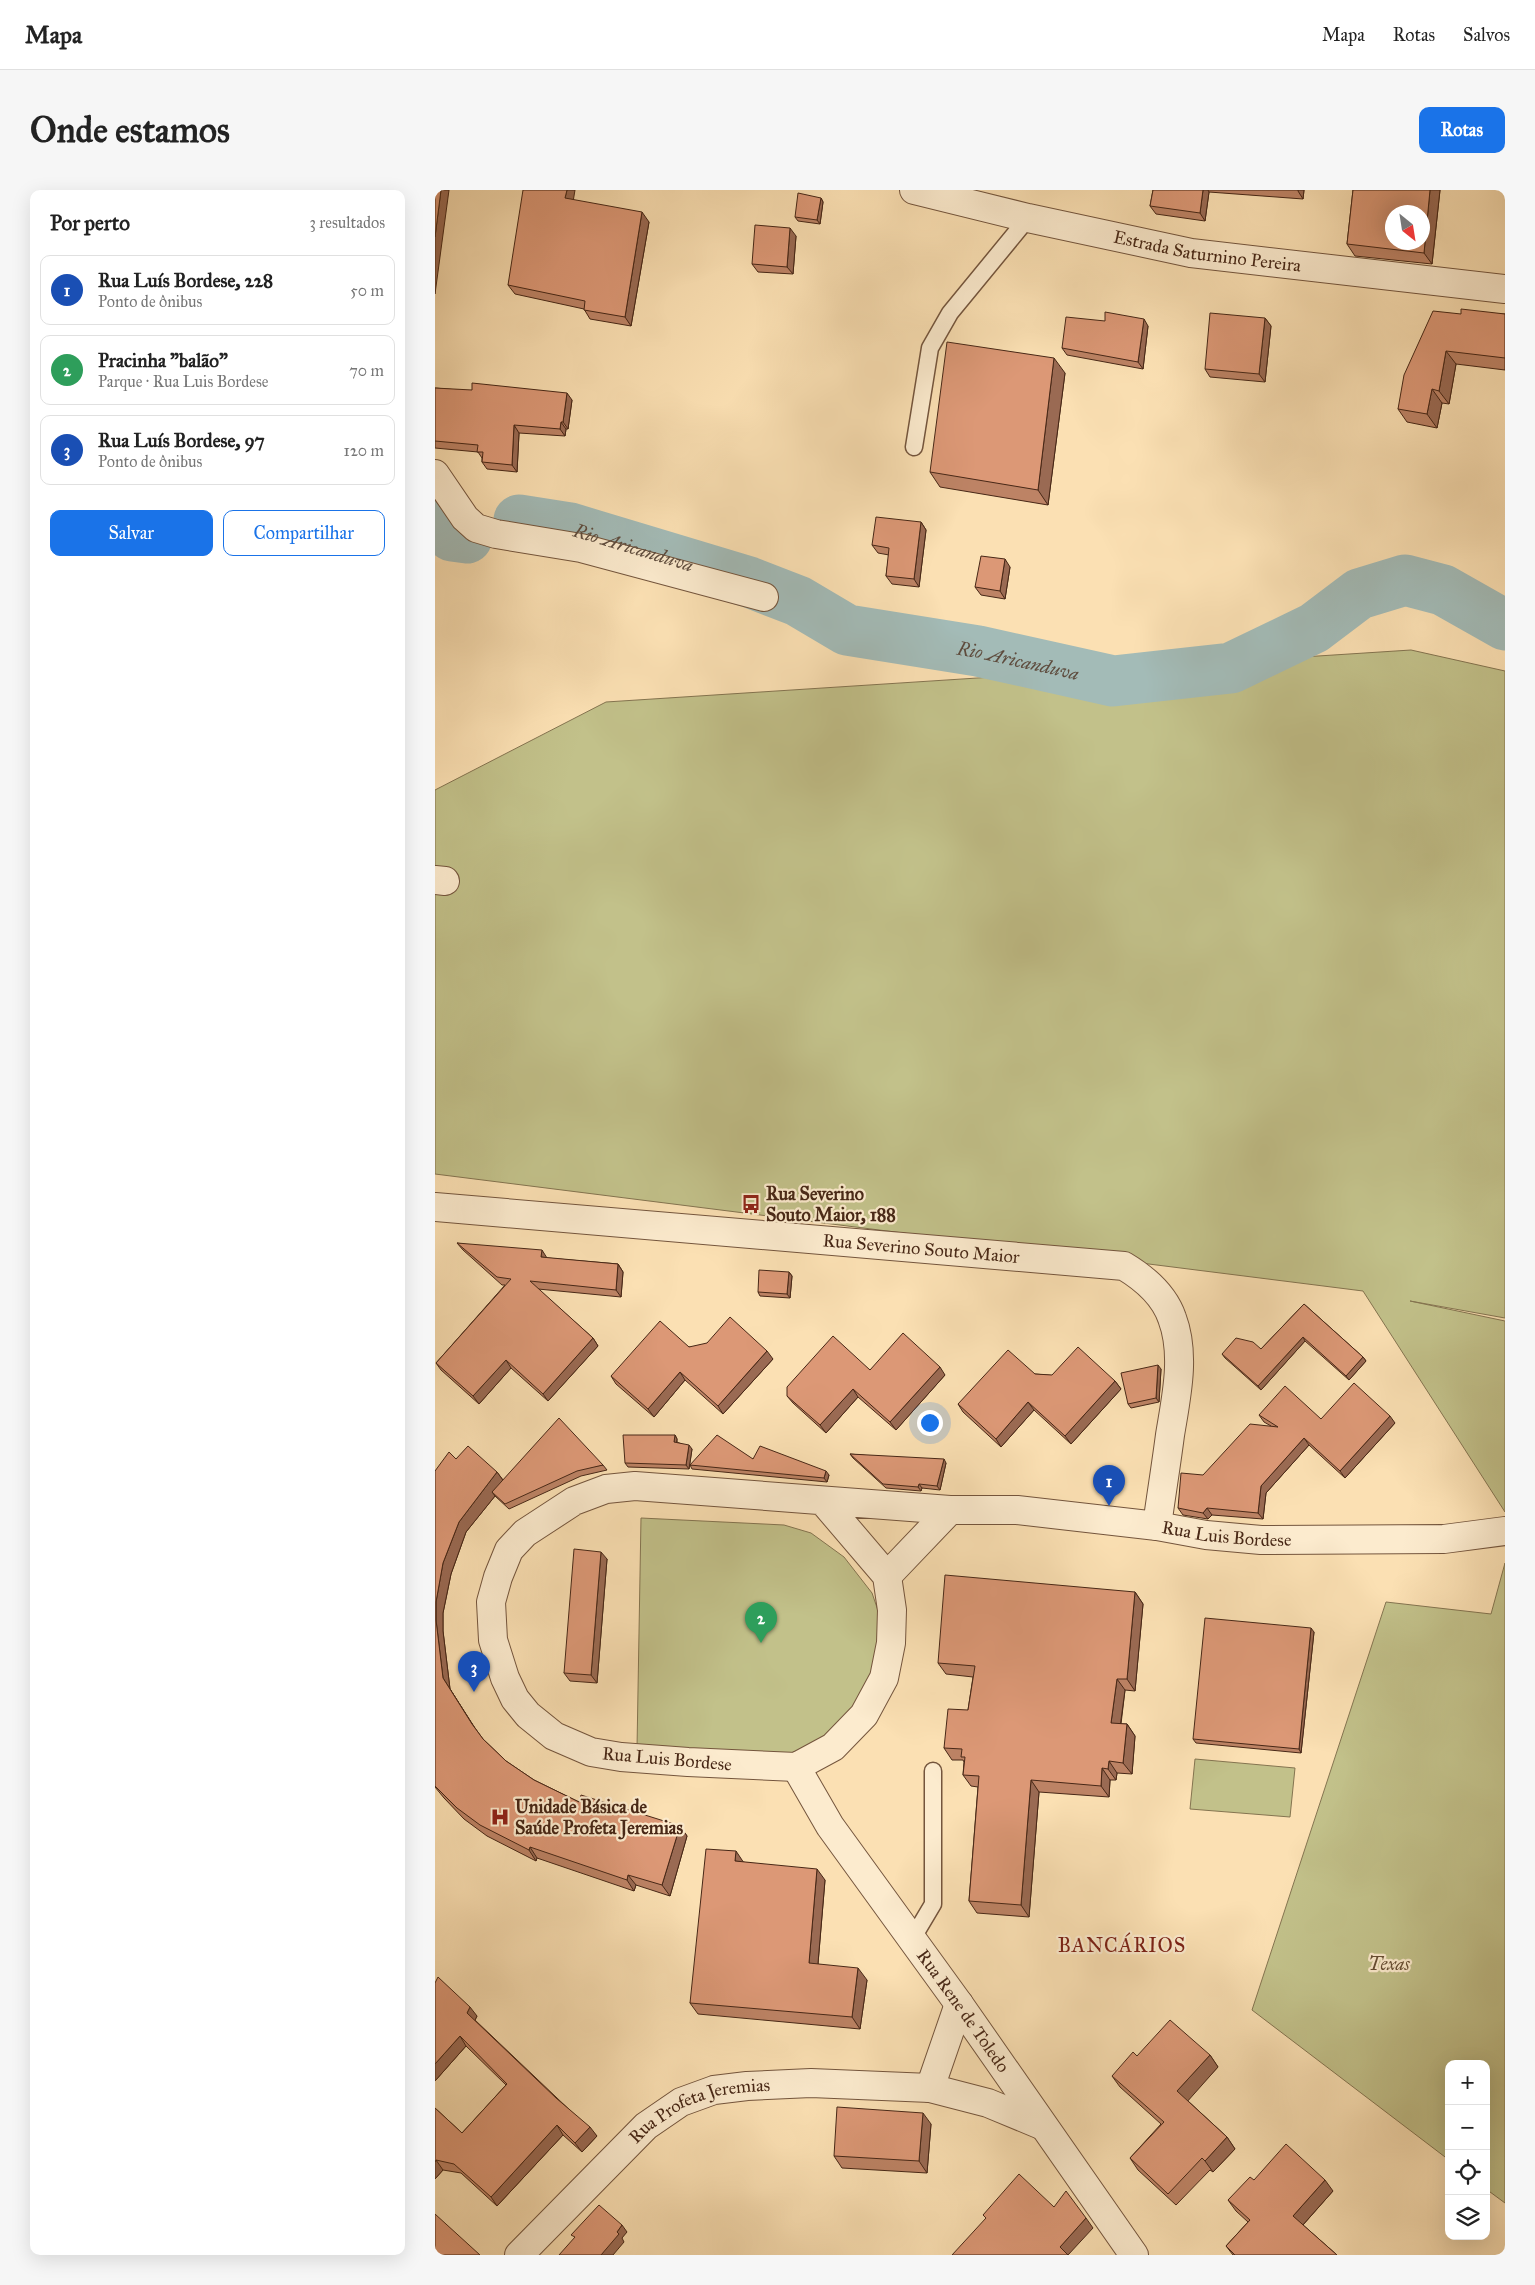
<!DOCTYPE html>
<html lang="pt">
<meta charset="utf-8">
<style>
body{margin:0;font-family:"IM FELL Great Primer",serif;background:#f6f6f6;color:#222}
.controls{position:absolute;right:15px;bottom:15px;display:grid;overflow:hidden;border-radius:10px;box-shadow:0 5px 20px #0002}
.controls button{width:45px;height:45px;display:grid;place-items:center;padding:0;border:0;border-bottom:1px solid #e0e0e0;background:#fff;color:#222;font:25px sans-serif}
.compass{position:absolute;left:950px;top:15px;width:45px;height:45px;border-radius:50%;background:#fff;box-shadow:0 5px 20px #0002;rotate:150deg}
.you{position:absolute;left:494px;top:1232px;width:18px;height:18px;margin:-12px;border:4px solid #fff;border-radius:50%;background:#1a73e8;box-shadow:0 0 0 8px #1a73e833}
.badge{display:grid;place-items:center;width:32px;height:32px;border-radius:50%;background:#1a73e8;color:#fff;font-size:16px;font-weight:700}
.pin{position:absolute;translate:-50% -41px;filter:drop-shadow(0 1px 2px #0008)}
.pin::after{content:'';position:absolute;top:26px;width:18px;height:15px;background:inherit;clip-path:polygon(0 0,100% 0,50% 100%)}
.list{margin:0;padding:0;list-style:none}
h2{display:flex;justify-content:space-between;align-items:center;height:65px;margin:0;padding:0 20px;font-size:21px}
h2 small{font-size:16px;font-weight:400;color:#767676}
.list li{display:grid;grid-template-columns:32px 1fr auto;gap:15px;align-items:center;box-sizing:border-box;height:70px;margin:0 10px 10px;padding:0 10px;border:1px solid #e0e0e0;border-radius:10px}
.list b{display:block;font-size:19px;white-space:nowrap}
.list p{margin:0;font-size:16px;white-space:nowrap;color:#767676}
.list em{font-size:16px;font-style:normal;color:#767676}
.actions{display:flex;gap:10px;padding:15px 20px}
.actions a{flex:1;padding:11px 0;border:1px solid #1a73e8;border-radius:10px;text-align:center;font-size:18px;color:#1a73e8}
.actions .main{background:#1a73e8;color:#fff}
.icon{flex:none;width:28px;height:28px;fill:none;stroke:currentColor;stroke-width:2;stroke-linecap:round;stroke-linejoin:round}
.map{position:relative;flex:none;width:1070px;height:2065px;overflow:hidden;border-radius:10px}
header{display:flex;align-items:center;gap:30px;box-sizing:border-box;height:70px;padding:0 25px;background:#fff;border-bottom:1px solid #e0e0e0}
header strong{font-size:24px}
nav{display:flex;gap:28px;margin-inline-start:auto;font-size:18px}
.intro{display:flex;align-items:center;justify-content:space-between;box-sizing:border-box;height:120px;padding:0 30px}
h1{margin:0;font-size:35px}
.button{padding:12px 22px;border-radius:10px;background:#1a73e8;color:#fff;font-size:18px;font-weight:700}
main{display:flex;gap:30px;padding:0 30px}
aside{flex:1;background:#fff;border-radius:10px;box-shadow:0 5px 20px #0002}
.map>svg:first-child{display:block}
.green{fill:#c2c18a;stroke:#847450}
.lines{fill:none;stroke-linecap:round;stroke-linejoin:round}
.river{stroke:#a3bbb7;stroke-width:51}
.service-casing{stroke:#74553d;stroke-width:19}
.minor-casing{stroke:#74553d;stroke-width:30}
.service{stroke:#fcebce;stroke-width:16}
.minor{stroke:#fcebce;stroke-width:28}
.wall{fill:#bd8365;stroke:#472716}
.shaded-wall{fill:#9a6a53;stroke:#472716}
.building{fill:#dc9876;stroke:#472716;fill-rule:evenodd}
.labels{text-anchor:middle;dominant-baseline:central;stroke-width:4.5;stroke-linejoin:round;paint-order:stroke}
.street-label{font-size:18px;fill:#472716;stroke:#fcebce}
.poi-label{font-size:18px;font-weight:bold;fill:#472716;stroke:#fcebce;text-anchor:start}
.park-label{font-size:18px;font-style:italic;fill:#664e33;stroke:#fcebce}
.water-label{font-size:19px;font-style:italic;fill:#5e4c3e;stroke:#fcebce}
.quarter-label{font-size:20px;letter-spacing:1px;fill:#7a1f14;stroke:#fcebce}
</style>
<header>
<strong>Mapa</strong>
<nav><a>Mapa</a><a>Rotas</a><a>Salvos</a></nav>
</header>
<div class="intro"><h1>Onde estamos</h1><a class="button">Rotas</a></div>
<main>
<aside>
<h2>Por perto<small>3 resultados</small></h2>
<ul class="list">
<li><span class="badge" style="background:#1a4fb4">1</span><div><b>Rua Luís Bordese, 228</b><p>Ponto de ônibus</p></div><em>50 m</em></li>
<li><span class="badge" style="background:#2e9e5b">2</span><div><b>Pracinha &quot;balão&quot;</b><p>Parque · Rua Luis Bordese</p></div><em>70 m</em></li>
<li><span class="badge" style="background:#1a4fb4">3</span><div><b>Rua Luís Bordese, 97</b><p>Ponto de ônibus</p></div><em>120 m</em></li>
</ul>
<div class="actions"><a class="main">Salvar</a><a>Compartilhar</a></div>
</aside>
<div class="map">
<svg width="1070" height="2065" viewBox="0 0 1070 2065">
<rect width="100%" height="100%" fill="#fbe0b3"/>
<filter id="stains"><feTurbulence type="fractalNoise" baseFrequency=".004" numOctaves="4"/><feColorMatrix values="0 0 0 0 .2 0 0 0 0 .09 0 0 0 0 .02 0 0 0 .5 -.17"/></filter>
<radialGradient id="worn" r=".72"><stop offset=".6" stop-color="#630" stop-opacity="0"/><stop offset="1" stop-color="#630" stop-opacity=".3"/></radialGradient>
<g class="green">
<path d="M976,460L1070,481V1128L975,1111L1070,1131V1322L928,1101L0,984V600L171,512Z"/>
<path d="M206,1328L349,1335L376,1343L409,1367L437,1403L448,1435V1470L415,1531L355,1566L202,1558Z"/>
<path d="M1070,1373V2013L1051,1999V1874H1014V1970L817,1820L951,1412L1056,1424Z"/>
<path d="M760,1569L860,1578L855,1627L755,1619Z"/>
</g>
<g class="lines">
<g class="river">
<path id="s1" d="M84,330L135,338L314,392L363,411L412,440L543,461L678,491L796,478L879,438L924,404L970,390L1008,400L1070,435"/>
<path d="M0,335L17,346L32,348"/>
</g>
<g class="service-casing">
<g id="service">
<path d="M479,257L495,158L515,123L593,28"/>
<path d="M476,1751L498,1714V1581"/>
</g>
</g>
<g class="minor-casing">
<g id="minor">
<path id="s2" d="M479,0L593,28L756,63L1070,99"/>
<path d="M0,284L30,328L41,338L61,344L146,358L329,407"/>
<path d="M0,690L10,691"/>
<path id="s3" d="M0,1017L689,1076C709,1088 729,1105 737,1128C751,1165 741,1208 735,1245C731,1276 726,1306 722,1336"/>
<path id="s4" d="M388,1311L452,1386L457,1420L456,1453L449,1488L429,1525L398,1557L361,1577L253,1572L186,1567L156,1562L119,1546L93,1525L80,1509L70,1488L58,1450L56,1412L63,1387L74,1360L90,1343L139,1311L171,1299L200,1296L515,1320H582L722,1336L771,1345L826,1350L1009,1349L1070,1341"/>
<path d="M452,1386L515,1320"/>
<path id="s5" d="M361,1577L395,1636L524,1814L699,2065"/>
<path d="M495,1898L524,1814"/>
<path id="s6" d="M84,2065L211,1936L246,1912L279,1900L312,1896L376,1893L495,1898L553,1913L606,1935"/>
</g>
</g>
<use href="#service" class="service"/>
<use href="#minor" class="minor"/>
</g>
<g class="wall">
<path d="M718,0H869L868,9L774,2L770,31L721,24L715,16Z"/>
<path d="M918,0H1005L997,74L920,66L912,54Z"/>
<path d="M386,8L388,12L385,34L363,31L360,27Z"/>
<path d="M138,10L214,32L196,136L155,129L149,119L80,104L73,95Z"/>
<path d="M361,46L358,84L323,82L317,74Z"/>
<path d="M1026,124H1070V180L1021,174L1014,214L1007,213L1002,238L972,232L963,219Z"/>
<path d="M830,128L836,136L830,192L775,187L770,179Z"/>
<path d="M713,136L708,179L632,165L627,158Z"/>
<path d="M630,183L613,315L505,297L495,282Z"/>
<path d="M0,198L137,210L133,239H131L130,246L84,243L82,282L52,279L47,272V268L43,262L0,258Z"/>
<path d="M486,332L491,340L484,397L457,394L451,386L454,365L443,363L437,355Z"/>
<path d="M575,377L570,409L546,405L540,397Z"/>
<path d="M22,1053L112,1068L183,1074L188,1082L186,1107L103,1099L158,1148L163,1156L113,1211L76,1178L44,1214L6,1180L1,1173L70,1095H67L28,1060Z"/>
<path d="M354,1082L357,1086L355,1108L325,1106L323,1102Z"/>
<path d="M869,1114L928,1167L931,1171L914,1190L870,1151L826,1200L790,1168L787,1164L826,1159Z"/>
<path d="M254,1157L338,1169L288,1224L250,1190L219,1227L181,1194L176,1186Z"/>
<path d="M726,1179L724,1212L696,1218L693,1214Z"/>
<path d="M435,1180L510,1185L461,1240L423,1207L391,1243L358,1213L352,1206Z"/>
<path d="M600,1184L680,1191L686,1199L636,1254L599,1220L566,1257L528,1222L523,1214Z"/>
<path d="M824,1225L886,1229L960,1233L910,1288L874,1255L831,1303L828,1329L777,1325L773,1329L748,1325L743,1318L768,1285L836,1236L829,1232Z"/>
<path d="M240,1245L242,1249V1252L257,1259L254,1279L193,1277L190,1273Z"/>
<path d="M415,1264L511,1273L505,1300L487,1298L486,1301L451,1298L418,1268Z"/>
<path d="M21,1269L62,1282L68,1290L168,1275L172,1280L146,1286L74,1319L60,1306L31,1342L16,1384L8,1423V1441L15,1499L40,1538L48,1549L71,1571L99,1590L144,1612L245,1636L252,1646L235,1706L201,1695L199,1701L102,1668L101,1671L52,1646L29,1629L9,1608L0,1597V1281Z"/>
<path d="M318,1269L394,1285L392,1292L257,1279L255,1275Z"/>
<path d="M172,1369L162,1493L135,1491L129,1483Z"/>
<path d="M700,1402L708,1414L700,1501L690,1500L686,1534H692L700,1546L697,1584L682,1583L681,1590H675L674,1607L604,1602L594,1727L542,1723L534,1711L543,1597L536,1596L528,1585L529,1572L528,1570H517L509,1558L533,1520L538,1487L511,1484L503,1473Z"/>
<path d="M879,1442L866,1563L761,1553L758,1549Z"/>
<path d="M308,1672L390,1690L383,1774L432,1790L425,1839L263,1824L255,1813Z"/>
<path d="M0,1793L42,1826L40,1830L162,1946L147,1962L128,1945L62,2016L26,1983L8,1980L0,1989V1918L27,1943L71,1895L31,1856L0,1891Z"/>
<path d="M775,1865L783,1877L752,1910L792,1947L800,1959L778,1982L775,1980L741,2015L703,1980L695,1968L726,1934L685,1897L677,1886L702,1866Z"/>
<path d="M496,1934L492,1983L407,1978L399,1966Z"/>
<path d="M819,1990L898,2001L868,2035L902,2065H798L791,2056L813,2032L801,2021L793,2010Z"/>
</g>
<g class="shaded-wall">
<path d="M6,0H14L0,104V47Z"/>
<path d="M132,0H140L137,18L130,8Z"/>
<path d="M768,0H773L774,2L770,31L765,23Z"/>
<path d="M863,0H869L868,9L863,1Z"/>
<path d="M995,0H1005L997,74L989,63Z"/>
<path d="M386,8L388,12L385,34L382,30Z"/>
<path d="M207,22L214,32L196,136L190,127Z"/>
<path d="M355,38L361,46L358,84L352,77Z"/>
<path d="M830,128L836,136L830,192L824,184Z"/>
<path d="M709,129L713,136L708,179L703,172Z"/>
<path d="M1011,161L1021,174L1014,214L1004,201Z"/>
<path d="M619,168L630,183L613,315L603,300Z"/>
<path d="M997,199L1007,213L1002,238L992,224Z"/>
<path d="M132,203L137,210L133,239L128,232Z"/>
<path d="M126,232L131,239L130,246L125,239Z"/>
<path d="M79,235L84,243L82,282L77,275Z"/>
<path d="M486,332L491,340L484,397L479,389Z"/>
<path d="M570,369L575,377L570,409L565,401Z"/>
<path d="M107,1060L112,1068L106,1067Z"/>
<path d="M183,1074L188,1082L186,1107L181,1100Z"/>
<path d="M354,1082L357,1086L355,1108L352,1104Z"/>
<path d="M868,1147L870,1151L826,1200L823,1196Z"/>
<path d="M158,1148L163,1156L113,1211L108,1204Z"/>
<path d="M332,1161L338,1169L288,1224L283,1216Z"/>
<path d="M928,1167L931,1171L914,1190L911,1186Z"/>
<path d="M71,1170L76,1178L44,1214L38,1206Z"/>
<path d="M723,1175L726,1179L724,1212L721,1208Z"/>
<path d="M505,1177L510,1185L461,1240L455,1232Z"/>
<path d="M245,1182L250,1190L219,1227L213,1219Z"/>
<path d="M680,1191L686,1199L636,1254L630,1246Z"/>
<path d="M418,1199L423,1207L391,1243L385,1235Z"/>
<path d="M593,1212L599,1220L566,1257L561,1249Z"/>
<path d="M955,1226L960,1233L910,1288L905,1281Z"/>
<path d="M240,1245L242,1249L241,1256L239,1252Z"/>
<path d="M869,1248L874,1255L831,1303L828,1329L823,1323L826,1296Z"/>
<path d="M254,1255L257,1259L254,1279L251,1275Z"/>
<path d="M509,1269L511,1273L505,1300L502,1296Z"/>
<path d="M391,1281L394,1285L392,1292L389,1288Z"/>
<path d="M62,1282L70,1293L57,1302L60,1306L31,1342L16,1384L8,1423V1441L15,1499L44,1545L8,1488L1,1430V1412L8,1373L24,1332Z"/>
<path d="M484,1294L487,1298L486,1301L483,1297Z"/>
<path d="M772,1318L777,1325L773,1329L768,1323Z"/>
<path d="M166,1362L172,1369L162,1493L156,1485Z"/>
<path d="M700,1402L708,1414L700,1501L692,1489Z"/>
<path d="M876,1438L879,1442L866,1563L864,1559Z"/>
<path d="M682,1489L690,1500L684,1545L676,1533Z"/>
<path d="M692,1534L700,1546L697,1584L688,1573Z"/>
<path d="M674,1571L682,1583L681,1590L673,1579Z"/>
<path d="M667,1578L675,1590L674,1607L666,1596Z"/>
<path d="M596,1590L604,1602L594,1727L586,1715Z"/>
<path d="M245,1636L252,1646L235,1706L227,1695Z"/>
<path d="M95,1657L102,1668L101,1671L94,1660Z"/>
<path d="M301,1661L309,1673L300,1671Z"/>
<path d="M382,1679L390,1690L382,1785L374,1773Z"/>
<path d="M193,1685L201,1695L199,1701L192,1690Z"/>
<path d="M423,1778L432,1790L425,1839L417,1827Z"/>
<path d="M35,1817L42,1826L39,1832L32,1823Z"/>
<path d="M25,1846L31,1856L0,1891V1874Z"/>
<path d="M775,1865L783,1877L751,1913L742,1901Z"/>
<path d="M488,1923L496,1934L492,1983L484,1971Z"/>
<path d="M122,1935L128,1945L62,2016L56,2007Z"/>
<path d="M155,1937L162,1946L147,1962L140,1953Z"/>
<path d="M792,1947L800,1959L778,1982L770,1971Z"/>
<path d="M1,1970L8,1980L0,1989V1972Z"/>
<path d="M890,1990L898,2001L866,2037L858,2026Z"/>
<path d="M651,2028L658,2038L633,2065L625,2057Z"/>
<path d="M187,2035L192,2042L187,2048L189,2052L178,2065H166Z"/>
</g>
<g class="building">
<path d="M0,0H6L0,47Z"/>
<path d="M88,0H132L130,8L207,22L190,127L149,120L150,111L73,95Z"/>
<path d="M718,0H768L765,23L715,16Z"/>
<path d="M918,0H995L989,63L912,54ZM958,22H988V52H958Z"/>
<path d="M363,3L386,8L382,30L360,27Z"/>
<path d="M320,35L355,38L352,77L317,74Z"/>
<path d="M1026,119L1070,124V168L1011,161L1004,201L997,199L992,224L963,219L969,185L998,121L1026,124Z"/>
<path d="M670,122L709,129L703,172L627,158L631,127L670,131Z"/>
<path d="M775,123L830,128L824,184L770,179Z"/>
<path d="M512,152L619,168L603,300L495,282Z"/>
<path d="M37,193L132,203L128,232H126L125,239L79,235L77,275L47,272L48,262H42L43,255L0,251V198L37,200Z"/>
<path d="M441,327L486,332L479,389L451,386L454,358L437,355Z"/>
<path d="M546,366L570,369L565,401L540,397Z"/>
<path d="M22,1053L107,1060L106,1067L183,1074L181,1100L95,1091L158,1148L108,1204L71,1170L38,1206L1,1173L76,1089L62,1087Z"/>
<path d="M324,1080L354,1082L352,1104L323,1102Z"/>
<path d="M869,1114L928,1167L911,1186L868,1147L823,1196L787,1164L801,1148L818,1152L826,1159Z"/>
<path d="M295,1127L332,1161L283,1216L245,1182L213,1219L176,1186L225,1131L254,1157L272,1153Z"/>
<path d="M468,1143L505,1177L455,1232L418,1199L385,1235L352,1206V1197L398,1146L435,1180Z"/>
<path d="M643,1157L680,1191L630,1246L593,1212L561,1249L523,1214L573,1160L600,1184L617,1185Z"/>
<path d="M723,1175L721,1208L693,1214L686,1183Z"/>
<path d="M919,1193L955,1226L905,1281L869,1248L826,1296L823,1323L772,1318L768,1323L743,1318L746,1283L768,1285L815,1234L843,1237L824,1225L850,1196L886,1229Z"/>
<path d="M124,1228L168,1275L142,1281L70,1314L57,1302Z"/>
<path d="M188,1245H240L239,1252L254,1255L251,1275L190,1273Z"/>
<path d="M282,1245L318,1269L325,1256L391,1281L389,1288L255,1275Z"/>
<path d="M33,1256L62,1282L24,1332L8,1373L1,1412V1430L8,1488L37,1534L48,1549L71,1571L99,1590L144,1612L146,1605L245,1636L227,1695L193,1685L192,1690L95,1657L94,1660L45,1635L22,1618L0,1596V1281L14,1262L21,1269Z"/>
<path d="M415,1264L509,1269L502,1296L484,1294L483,1297L448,1294Z"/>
<path d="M139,1359L166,1362L156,1485L129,1483Z"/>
<path d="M510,1385L700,1402L692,1489H682L676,1533L692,1534L688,1573L674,1571L673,1579L667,1578L666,1596L596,1590L586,1715L534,1711L544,1586L528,1585L530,1567H526L527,1559L509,1558L513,1519L533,1520L540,1476L503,1473Z"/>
<path d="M770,1428L876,1438L864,1559L758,1549Z"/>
<path d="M271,1659L301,1661L300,1671L382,1679L374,1773L423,1778L417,1827L255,1813Z"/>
<path d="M3,1787L35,1817L32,1823L121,1908L155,1937L140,1953L122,1935L56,2007L19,1974L1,1970L0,1972V1918L27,1943L72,1894L25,1846L0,1874V1793Z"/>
<path d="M735,1830L775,1865L742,1901L792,1947L770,1971L767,1968L733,2004L695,1968L729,1932L677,1886L698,1862L702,1866Z"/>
<path d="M402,1917L488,1923L484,1971L399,1966Z"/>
<path d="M851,1954L890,1990L858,2026L902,2065H800L791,2056L815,2030L793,2010L815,1987L819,1990Z"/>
<path d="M584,1984L619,2017L631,2001L651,2028L625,2057L633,2065H517L551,2028L548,2025Z"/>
<path d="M164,2015L187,2035L182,2042L184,2044L166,2065H124L140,2047L136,2045Z"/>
<path d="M0,2024L45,2065H0Z"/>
</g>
<defs>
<g id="bus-bare" transform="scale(1.5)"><path d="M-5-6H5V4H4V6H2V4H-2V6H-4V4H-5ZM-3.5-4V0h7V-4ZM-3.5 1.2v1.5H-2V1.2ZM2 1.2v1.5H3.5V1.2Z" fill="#8f2418" stroke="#fcebce" stroke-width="2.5" paint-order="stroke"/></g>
<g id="hospital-bare" transform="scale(1.5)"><path d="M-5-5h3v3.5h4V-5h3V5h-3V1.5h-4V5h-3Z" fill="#8f2418" stroke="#fcebce" stroke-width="2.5" paint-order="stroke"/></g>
</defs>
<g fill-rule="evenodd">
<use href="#bus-bare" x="316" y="1014"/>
<use href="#hospital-bare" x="65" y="1627"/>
</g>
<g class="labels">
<g class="street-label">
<text stroke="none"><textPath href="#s2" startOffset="300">Estrada Saturnino Pereira</textPath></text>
<text stroke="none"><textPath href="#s3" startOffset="488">Rua Severino Souto Maior</textPath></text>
<text stroke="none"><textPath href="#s4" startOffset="1526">Rua Luis Bordese</textPath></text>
<text transform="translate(232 1569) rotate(5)">Rua Luis Bordese</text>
<text stroke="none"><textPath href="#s5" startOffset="296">Rua Rene de Toledo</textPath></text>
<text stroke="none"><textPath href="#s6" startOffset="238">Rua Profeta Jeremias</textPath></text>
</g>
<g class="poi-label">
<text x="331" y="1004">Rua Severino<tspan x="331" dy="21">Souto Maior, 188</tspan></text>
<text x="80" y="1617">Unidade Básica de<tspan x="80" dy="21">Saúde Profeta Jeremias</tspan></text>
</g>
<g class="park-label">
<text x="954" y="1774">Texas</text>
</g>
<g class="water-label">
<text stroke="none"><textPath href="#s1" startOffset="118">Rio Aricanduva</textPath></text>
<text stroke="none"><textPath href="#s1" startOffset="522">Rio Aricanduva</textPath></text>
</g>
<g class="quarter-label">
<text x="687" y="1755">BANCÁRIOS</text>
</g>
</g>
<rect width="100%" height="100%" filter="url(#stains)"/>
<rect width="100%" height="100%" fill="url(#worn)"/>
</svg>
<div class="controls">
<button>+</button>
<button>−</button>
<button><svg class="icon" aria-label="locate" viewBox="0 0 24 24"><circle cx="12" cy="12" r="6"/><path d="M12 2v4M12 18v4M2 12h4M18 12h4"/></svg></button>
<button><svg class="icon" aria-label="layers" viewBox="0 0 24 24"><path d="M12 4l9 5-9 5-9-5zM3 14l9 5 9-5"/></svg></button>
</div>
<svg class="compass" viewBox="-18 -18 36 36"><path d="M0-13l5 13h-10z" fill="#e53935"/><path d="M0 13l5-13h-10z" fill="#767676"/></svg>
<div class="you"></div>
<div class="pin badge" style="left:674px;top:1316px;background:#1a4fb4">1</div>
<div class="pin badge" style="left:326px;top:1453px;background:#2e9e5b">2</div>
<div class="pin badge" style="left:39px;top:1502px;background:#1a4fb4">3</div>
</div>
</main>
